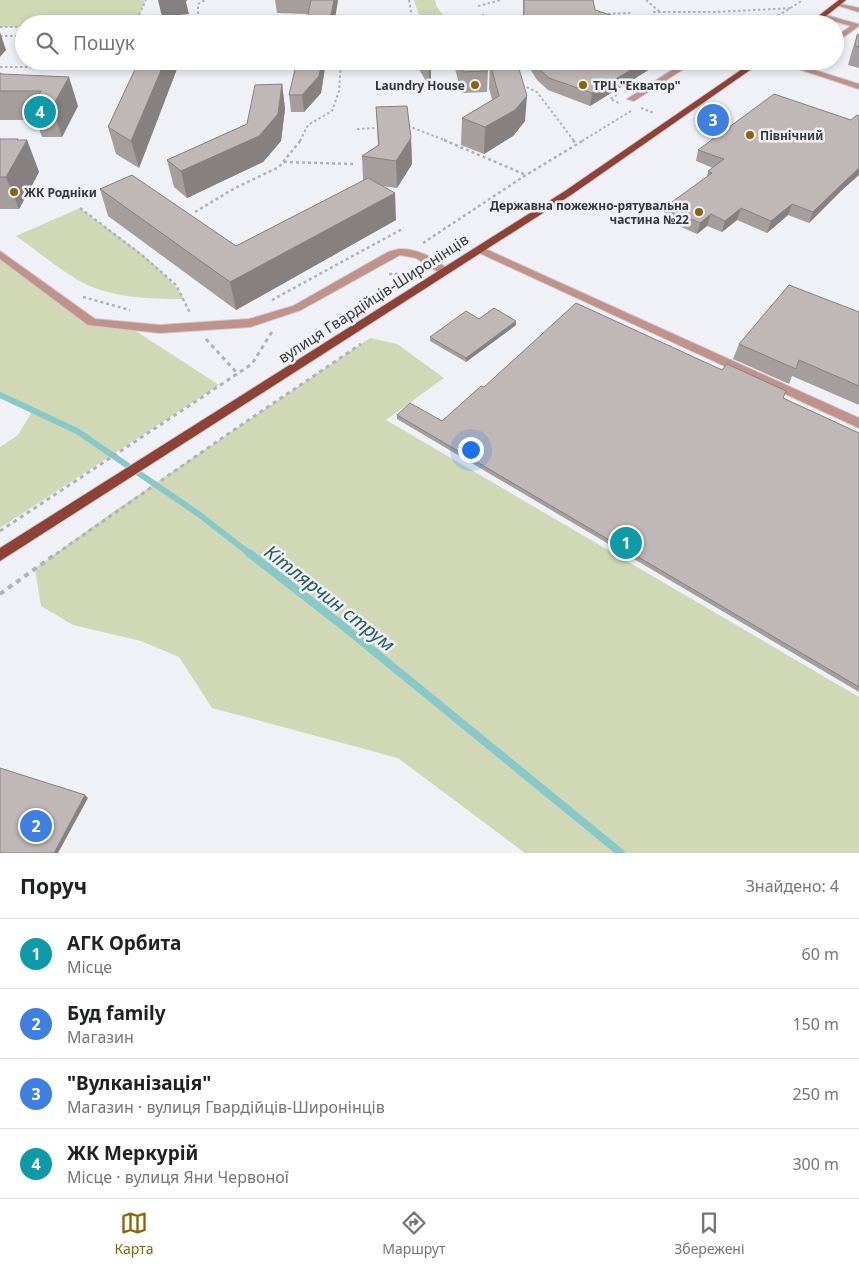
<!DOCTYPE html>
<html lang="uk">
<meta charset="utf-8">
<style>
body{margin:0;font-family:"Noto Sans",sans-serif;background:#f6f6f6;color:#202124}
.you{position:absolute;left:470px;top:449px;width:18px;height:18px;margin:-12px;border:4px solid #fff;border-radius:50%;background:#1a73e8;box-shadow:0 0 0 8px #1a73e833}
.badge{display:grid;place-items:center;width:32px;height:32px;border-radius:50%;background:#8c6305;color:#fff;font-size:16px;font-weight:700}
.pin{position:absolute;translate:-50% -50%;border:2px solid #fff;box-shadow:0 1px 5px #0006}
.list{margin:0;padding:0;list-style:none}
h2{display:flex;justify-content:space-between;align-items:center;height:65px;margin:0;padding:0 20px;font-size:21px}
h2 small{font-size:16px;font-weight:400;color:#757577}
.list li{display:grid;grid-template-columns:32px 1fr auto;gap:15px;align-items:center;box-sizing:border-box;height:70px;padding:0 20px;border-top:1px solid #e0e0e0}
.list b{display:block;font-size:19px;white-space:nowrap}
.list p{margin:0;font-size:16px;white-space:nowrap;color:#757577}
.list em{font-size:16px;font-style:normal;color:#757577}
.icon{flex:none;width:28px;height:28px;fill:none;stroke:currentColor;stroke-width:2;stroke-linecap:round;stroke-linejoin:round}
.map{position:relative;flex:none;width:859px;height:853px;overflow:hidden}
.search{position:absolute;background:#fff;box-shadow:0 2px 8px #0003;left:15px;right:15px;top:15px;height:55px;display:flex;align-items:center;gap:12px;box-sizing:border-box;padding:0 18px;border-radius:28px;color:#757577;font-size:19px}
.sheet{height:345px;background:#fff}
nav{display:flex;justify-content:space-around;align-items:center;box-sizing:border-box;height:70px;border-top:1px solid #e0e0e0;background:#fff;font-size:14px;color:#757577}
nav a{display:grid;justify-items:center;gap:2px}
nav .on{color:#8c6305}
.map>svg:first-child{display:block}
.green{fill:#d1d8b6}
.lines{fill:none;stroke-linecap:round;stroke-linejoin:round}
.stream-far1{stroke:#87c8c8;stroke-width:6}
.stream{stroke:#87c8c8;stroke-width:8}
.minor-casing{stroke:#caccd1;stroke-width:2}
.major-casing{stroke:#caccd1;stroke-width:2}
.path-far3{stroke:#b1b2b7;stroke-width:2;stroke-dasharray:2.5 2.5;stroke-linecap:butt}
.path-far2{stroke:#b1b2b7;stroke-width:2.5;stroke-dasharray:3 3;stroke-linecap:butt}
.path-far1{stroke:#b1b2b7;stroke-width:3;stroke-dasharray:4 4;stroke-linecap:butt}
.path{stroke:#b1b2b7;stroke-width:4;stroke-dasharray:5 5;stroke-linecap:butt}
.minor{fill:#c0928a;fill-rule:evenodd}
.major{fill:#8e4135;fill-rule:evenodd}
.wall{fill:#a59e9d}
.shaded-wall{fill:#868180}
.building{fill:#c0b8b7;stroke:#868180}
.poi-dot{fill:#8c6305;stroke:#eff1f7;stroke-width:2}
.labels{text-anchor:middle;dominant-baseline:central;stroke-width:5;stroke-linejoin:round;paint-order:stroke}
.far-poi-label{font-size:12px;font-weight:bold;fill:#37383a;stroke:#eff1f7;text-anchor:start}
.street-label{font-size:15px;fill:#37383a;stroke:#eff1f7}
.near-water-label{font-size:19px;font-style:italic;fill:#265d5e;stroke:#eff1f7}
</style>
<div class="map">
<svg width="859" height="853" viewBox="0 0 859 853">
<rect width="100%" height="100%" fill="#eff1f7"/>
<g class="green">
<path d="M0,0H143L145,2L135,24H24V27H0Z"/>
<path d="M414,0H435C437,13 447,16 455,24H422Z"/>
<path d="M80,208C113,234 162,263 184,299C149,299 107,298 76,279C55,266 36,250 16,236Z"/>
<path d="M0,254L92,322L128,326L219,385L0,528V447L18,435L33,410L0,394Z"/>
<path d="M370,338L397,344L444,378L386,420L859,697V853H525L398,758L212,708L179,657L141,641L73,625L41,606L35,569L0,594L110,514Z"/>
</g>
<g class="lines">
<path class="stream-far1" d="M0,395L77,431L200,515L250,554"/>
<path class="stream" d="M249,553L338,622L621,853"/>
<g class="minor-casing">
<g id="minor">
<path d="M836,3L859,8V12L836,5Z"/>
<path d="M822,14L858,24L859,26L835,43V37L851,26L820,17V15Z"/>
<path d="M636,18L651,23L652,24L634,21V19Z"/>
<path d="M686,61H696L634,101L627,99Z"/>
<path d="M774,61H786L859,84V89Z"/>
<path d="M479,246L859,418V428L475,251L474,249Z"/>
<path d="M399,249C417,248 438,259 450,272L445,275L441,274L416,258L400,255L301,310L250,327L160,333L88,325L0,259V251L95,319L160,325L249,319L293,306L388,252Z"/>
</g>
</g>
<g class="major-casing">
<g id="major">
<path d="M839,0H846L816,24H808Z"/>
<path d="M754,61H763L571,195L0,561V548L565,191Z"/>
</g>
</g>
<g class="path-far3">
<path d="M409,0L413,24"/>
<path d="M646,0L660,12"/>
<path d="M478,6L501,0"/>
<path d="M653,12H714L793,8"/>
<path d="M483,14L489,24L527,20"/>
<path d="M603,14L630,13"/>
<path d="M135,24L146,0"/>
<path d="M198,24V4L205,0"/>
<path d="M765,24L803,0"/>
<path d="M0,27H24"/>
<path d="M0,36H24"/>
<path d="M0,67H84"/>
<path d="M522,85L537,92L574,141"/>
<path d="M617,95L610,99L619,103"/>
<path d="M641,108L654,113"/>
<path d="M408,126L447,141"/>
<path d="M357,129L379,128"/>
<path d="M300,141L308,125L332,111L339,91L341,61"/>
<path d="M582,141L631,111"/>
</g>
<g class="path-far2">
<path d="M444,140L526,175"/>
<path d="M573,140L576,144"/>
<path d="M284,162L354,164"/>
<path d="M80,208L143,256L176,285L190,313"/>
<path d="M195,212L235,188L279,167L301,140"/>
<path d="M423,243L526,175L584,140"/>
<path d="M389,274H400"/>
<path d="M83,297L130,310"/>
<path d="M272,300L404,228"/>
</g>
<g class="path-far1">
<path d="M206,339L237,373"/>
<path d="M0,531L252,364L273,330"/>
<path d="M56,554L225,436L361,344"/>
</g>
<path class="path" d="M0,594L57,553"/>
<use href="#minor" class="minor"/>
<use href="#major" class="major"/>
</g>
<g class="wall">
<path d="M275,0H338L334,24H306L308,14L277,13Z"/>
<path d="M523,0H593L595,10L638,24H523Z"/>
<path d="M859,34V68L848,65L851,54L857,35Z"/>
<path d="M64,61H101L100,65L73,66L72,63H64Z"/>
<path d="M139,61H180L139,168L116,154L108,127Z"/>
<path d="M297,61H326L321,93L304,112H291L289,95Z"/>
<path d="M414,61H485L488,71L487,92L462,93L454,66L431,69V86H429Z"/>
<path d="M525,61H663L590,106L548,90L537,80Z"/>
<path d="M490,63L525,121L513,136L484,154L461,145L462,118L492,100L489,88Z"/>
<path d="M0,73L78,106L62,137H42L36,120H0Z"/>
<path d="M282,84L285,109L281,141L263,162L187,198L174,187L167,160L247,124Z"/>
<path d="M376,107L411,138L412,164L397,188L382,186L396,220L236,310L108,216L100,189L236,246L363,181L362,156L378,145Z"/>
<path d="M0,139L19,140H27L39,172L19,209H0Z"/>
<path d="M698,150L840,192L809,223L788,215L767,233L737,220L722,232L707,226L697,234L663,219L665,207L707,177L708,171L713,168L696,161Z"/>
<path d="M859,312V405L792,376L789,384L733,359L739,344Z"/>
<path d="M516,325L466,362L430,341V337Z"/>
<path d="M484,387L783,398L859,433V692L397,419V415L442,421Z"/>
</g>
<g class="shaded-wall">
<path d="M158,0H187L186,2L189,14L162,17Z"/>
<path d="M334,0H338L334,24H329Z"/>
<path d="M99,16L101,24H97L96,21Z"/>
<path d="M0,32L6,50L0,57Z"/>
<path d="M165,61H180L139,168L131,141Z"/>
<path d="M322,61H326L321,93L304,112L302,95Z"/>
<path d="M428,61H455L454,66L431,69V86H429V66Z"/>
<path d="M646,61H663L590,106L592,93Z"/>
<path d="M69,77L78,106L62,137L52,107Z"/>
<path d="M282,84L285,109L281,141L263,162L187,198L181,171L259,136Z"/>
<path d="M527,96L525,121L513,136L484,154L485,127Z"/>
<path d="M411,138L412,164L397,188L396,161Z"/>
<path d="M18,139L22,149L27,140L39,172L19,209L6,177Z"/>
<path d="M859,168V175L840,192L809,223L813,212L845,181Z"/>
<path d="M395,193L396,220L236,310L230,282Z"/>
<path d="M792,204L788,215L767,233L771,221Z"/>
<path d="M741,208L737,220L722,232L725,221Z"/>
<path d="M711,214L707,226L697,234L700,223Z"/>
<path d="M516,321V325L466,362V358Z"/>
<path d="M85,795L88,798L58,853H54Z"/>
</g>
<g class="building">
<path d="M311,0H334L329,24H306Z"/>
<path d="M524,0H593L595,10L638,24H524Z"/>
<path d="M99,16L96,21H99L98,24H63L68,17Z"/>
<path d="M422,16L423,23L471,21L472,24H398V17Z"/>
<path d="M859,34V47L855,46L857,35Z"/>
<path d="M139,61H165L131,141L108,127Z"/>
<path d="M297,61H322L319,76L302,95H289Z"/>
<path d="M426,61H430L431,65L429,66Z"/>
<path d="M459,61H485L488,71L463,72Z"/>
<path d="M534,61H646L592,93L549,78L538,68Z"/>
<path d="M517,62L527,96L515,110L485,127L462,118L499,96L490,63Z"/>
<path d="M0,73L2,74L69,77L52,107H31L41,91H0Z"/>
<path d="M282,84L278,114L259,136L181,171L167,160L247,124L255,85Z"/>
<path d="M774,94L851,120L857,115L859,116V168L845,181L813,212L792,204L771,221L741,208L725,221L711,214L700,223L665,207L712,173L708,171L724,159L698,150Z"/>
<path d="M407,106L411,138L396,161L362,156L379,145L376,107Z"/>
<path d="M0,139H18L17,140H27L6,177H0Z"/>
<path d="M132,175L236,246L368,178L395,193L230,282L100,189Z"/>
<path d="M789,285L859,312V386L799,360L796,369L739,344Z"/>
<path d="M576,303L722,370L727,364L786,391L783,398L859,433V687L397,415L410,403L442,421L481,386L484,387Z"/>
<path d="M494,308L516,321L466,358L430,337L466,311L479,319Z"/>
<path d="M0,768L85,795L54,853H0Z"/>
</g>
<g class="poi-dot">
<circle cx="475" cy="85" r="5"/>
<circle cx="583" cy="85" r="5"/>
<circle cx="750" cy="135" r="5"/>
<circle cx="14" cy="192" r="5"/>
<circle cx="699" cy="212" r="5"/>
</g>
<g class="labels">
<g class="far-poi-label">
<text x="465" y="85" text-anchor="end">Laundry House</text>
<text x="593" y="85">ТРЦ "Екватор"</text>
<text x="760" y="135">Північний</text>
<text x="24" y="192">ЖК Родніки</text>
<text x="689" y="205" text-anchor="end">Державна пожежно-рятувальна<tspan x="689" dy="14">частина №22</tspan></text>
</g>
<g class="street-label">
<text transform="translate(373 298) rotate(-33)">вулиця Гвардійців-Широнінців</text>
</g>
<g class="near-water-label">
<text transform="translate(330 598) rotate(38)">Кітлярчин струм</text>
</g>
</g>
</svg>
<div class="you"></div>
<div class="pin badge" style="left:626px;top:543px;background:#0f9aa8">1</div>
<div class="pin badge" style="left:36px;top:826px;background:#3f7fe0">2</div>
<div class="pin badge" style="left:713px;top:120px;background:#3f7fe0">3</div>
<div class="pin badge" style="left:40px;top:112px;background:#0f9aa8">4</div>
<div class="search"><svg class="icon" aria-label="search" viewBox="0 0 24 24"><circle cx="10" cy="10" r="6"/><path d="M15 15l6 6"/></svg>Пошук</div>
</div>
<section class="sheet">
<h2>Поруч<small>Знайдено: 4</small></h2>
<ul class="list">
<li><span class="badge" style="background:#0f9aa8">1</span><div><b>АГК Орбита</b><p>Місце</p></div><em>60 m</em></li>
<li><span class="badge" style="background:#3f7fe0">2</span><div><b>Буд family</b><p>Магазин</p></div><em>150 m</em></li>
<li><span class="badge" style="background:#3f7fe0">3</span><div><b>&quot;Вулканізація&quot;</b><p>Магазин · вулиця Гвардійців-Широнінців</p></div><em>250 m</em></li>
<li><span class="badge" style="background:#0f9aa8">4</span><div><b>ЖК Меркурій</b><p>Місце · вулиця Яни Червоної</p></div><em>300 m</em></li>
</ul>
</section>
<nav>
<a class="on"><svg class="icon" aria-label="map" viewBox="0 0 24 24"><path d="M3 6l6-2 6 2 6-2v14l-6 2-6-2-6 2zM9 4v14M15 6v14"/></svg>Карта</a>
<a><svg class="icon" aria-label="directions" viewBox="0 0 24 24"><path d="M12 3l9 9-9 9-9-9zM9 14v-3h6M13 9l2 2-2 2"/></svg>Маршрут</a>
<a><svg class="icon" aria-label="saved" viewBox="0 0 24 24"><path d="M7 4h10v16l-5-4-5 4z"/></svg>Збережені</a>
</nav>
